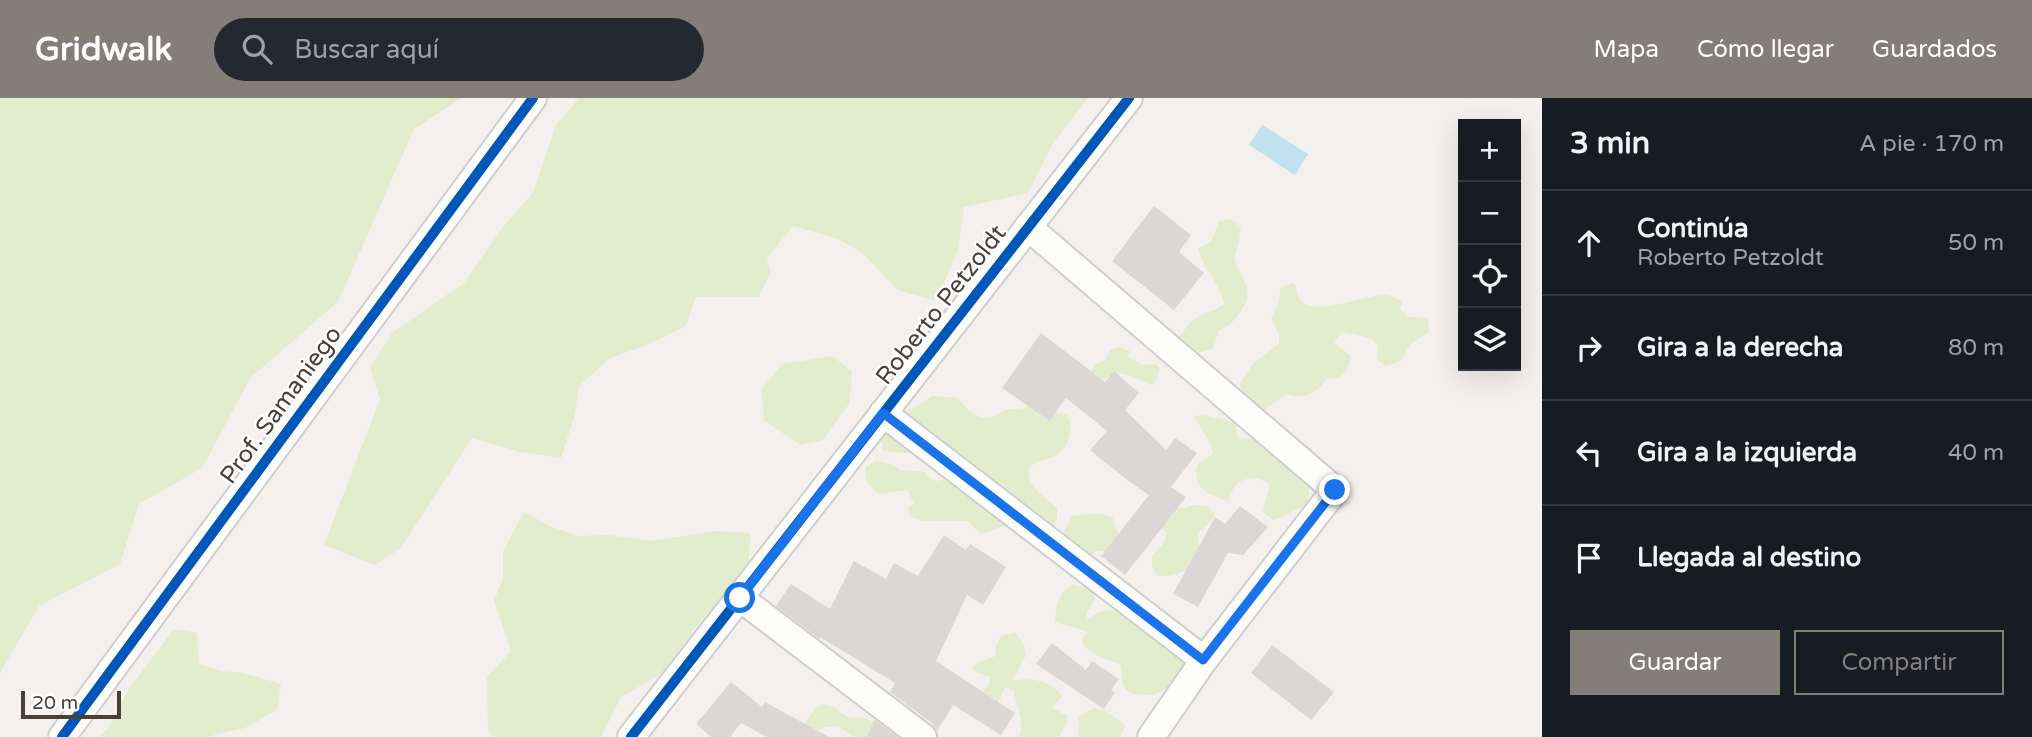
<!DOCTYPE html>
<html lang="es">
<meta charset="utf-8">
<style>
body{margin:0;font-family:"Varela Round",sans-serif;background:#242831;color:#f1f3f6}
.controls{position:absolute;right:21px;top:21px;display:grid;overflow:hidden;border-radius:0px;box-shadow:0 7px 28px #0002}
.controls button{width:63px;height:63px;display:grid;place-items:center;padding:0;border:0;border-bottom:2px solid #363941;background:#171b24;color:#f1f3f6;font:35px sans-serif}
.scale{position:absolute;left:21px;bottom:18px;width:100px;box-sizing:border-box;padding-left:7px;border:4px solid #494139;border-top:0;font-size:19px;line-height:24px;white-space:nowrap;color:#494139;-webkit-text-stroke:5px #fff;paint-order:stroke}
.stop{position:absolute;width:21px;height:21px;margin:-16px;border:5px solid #1a73e8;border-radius:50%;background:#fff}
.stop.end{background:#1a73e8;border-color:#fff;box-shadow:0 2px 7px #0008}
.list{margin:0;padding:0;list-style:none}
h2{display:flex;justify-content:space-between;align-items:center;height:91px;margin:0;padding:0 28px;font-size:30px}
h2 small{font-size:23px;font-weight:400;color:#9ea1a6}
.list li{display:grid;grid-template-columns:46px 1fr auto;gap:21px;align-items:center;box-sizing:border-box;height:105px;padding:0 28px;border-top:2px solid #363941}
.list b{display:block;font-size:26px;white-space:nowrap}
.list p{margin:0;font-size:23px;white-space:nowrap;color:#9ea1a6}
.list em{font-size:23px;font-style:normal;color:#9ea1a6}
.actions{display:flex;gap:14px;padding:21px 28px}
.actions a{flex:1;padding:16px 0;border:2px solid #847e78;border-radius:0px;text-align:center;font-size:24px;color:#847e78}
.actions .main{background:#847e78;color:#fff}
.icon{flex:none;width:38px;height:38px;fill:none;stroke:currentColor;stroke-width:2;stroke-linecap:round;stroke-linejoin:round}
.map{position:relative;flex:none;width:1542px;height:639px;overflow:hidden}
header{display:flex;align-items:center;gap:42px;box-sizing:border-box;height:98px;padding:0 35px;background:#847e78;color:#fff}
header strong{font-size:33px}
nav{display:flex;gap:38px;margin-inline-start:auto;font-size:24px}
.search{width:490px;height:63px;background:#242831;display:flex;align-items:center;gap:18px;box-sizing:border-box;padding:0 24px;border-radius:38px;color:#9ea1a6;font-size:26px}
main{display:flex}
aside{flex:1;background:#171b24}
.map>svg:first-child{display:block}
.green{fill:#e4ecce}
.water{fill:#c0e2ee}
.building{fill:#dbd7d4}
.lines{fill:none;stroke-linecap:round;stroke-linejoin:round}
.minor-casing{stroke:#d1cecb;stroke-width:30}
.minor{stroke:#fdfdfc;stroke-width:26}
.cycleway-casing{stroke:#fff;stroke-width:15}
.cycleway{stroke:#0057b8;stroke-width:10}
.route{stroke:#1a73e8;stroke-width:9}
.labels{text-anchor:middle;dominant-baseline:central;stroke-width:5;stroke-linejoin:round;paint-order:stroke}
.street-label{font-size:24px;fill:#494139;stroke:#fff}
</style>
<header>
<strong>Gridwalk</strong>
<div class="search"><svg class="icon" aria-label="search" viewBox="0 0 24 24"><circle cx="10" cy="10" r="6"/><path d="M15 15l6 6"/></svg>Buscar aquí</div>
<nav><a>Mapa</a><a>Cómo llegar</a><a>Guardados</a></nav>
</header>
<main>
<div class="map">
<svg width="1542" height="639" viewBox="0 0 1542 639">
<rect width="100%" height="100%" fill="#f3f0ed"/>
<g class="green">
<path d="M0,0H461L414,31L338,204L251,279L202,370L139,406L120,466L39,508L0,575Z"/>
<path d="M579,0H1088L1053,45L1028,95L964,109L958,151L946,181L933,202L898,192L861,154L838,141L793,128L767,160L771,175L758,199H696L686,228L647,247L610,260L579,288L575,316L561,360L520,354L472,340L401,450L375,467L324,447L380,301L370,269L392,235L464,185L503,129L533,95L556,27Z"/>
<path d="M1231,121L1241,129L1239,142L1234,161C1244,186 1257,194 1237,218C1232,225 1228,229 1219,232L1213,251L1193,256L1176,245C1182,236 1188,224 1198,219C1207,213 1215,214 1224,206C1219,183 1205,173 1198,151L1212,142L1219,123Z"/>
<path d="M1294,185C1297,191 1298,201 1303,205C1319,217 1367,196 1386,197C1391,197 1397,201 1402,203L1400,211L1408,219L1428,220L1429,234L1410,247L1401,263L1386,268L1377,262L1378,248L1371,240L1342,234L1334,244L1351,259L1347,273L1339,280L1326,281C1318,296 1302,302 1287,296L1265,311C1250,307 1244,301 1240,286L1252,267L1279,245V236L1271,220L1278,206L1281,189Z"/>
<path d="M1118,249L1130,253L1128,259L1143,267L1155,266L1160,271L1156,283L1152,287C1124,277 1123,267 1095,287L1089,275L1095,266L1105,263L1110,252Z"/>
<path d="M832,258L852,273L849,306L823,342L800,347L764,322L761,292L782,266Z"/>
<path d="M932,298L958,300C966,311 976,322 991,319C997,318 1002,313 1007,312C1022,309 1020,314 1034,304L1051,314L1067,317C1074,330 1070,347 1058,356C1049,364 1022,361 1030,382C1033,392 1049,402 1057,410V421L1050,435L1026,438L1005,428L981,436L968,423H923L909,418L908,410L914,405L907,392L880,396C869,389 863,381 866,369L876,363L894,367L899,372L925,374L931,382L937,383L946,381L941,364L927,357L883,353L881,339L897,318L920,306Z"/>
<path d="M1205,317C1217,322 1225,319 1236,327L1238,341C1258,338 1261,349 1275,359L1289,355L1311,379L1308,405L1281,420L1273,422L1263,414C1264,404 1269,396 1269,386C1261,379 1244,378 1236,387C1232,391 1230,399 1227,403L1207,395L1198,386L1196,373L1198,365L1213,356L1210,345L1194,318Z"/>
<path d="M1195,407L1207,408L1215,417C1206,436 1189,428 1203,456C1190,471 1178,481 1156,477L1152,467V458L1163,446L1167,435L1158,426L1173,409L1185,410Z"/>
<path d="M524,414L552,429L578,438L609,437L651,443L715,433L750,435L749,468L692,534L665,574L621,599L601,639H492L488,631L487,579L511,553L494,502L503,481V453Z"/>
<path d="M1086,416H1101L1113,420L1115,429L1123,443L1115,454L1096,453L1091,458L1084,457L1062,439L1072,418Z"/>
<path d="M1074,486L1093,493L1095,502L1087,514V521C1115,503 1130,514 1149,537L1158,536L1189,564C1174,584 1169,597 1142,597C1137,596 1130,596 1126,592C1120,586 1123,574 1120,566C1108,562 1068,550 1088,534L1055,524C1056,508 1058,494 1074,486Z"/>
<path d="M174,531L197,535L199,566L222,573L244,575L281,586L277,612L245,630L216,636L212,639H99L109,629L128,592Z"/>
<path d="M1015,534L1024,547L1026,557L1015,578L1010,583C1029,579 1049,581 1062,598L1052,610L1068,618L1066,626L1059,639H1019C1026,624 1016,609 1014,593L1005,589L1000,600L991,613L979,599L989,586L990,579L973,573V569C979,561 989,563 996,557L995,550L1001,538Z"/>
<path d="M823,606L835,609L838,613L849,620C861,615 896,632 910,639H853L838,628L826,629L817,633L773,639L806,624L815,610Z"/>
<path d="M1094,610C1106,612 1117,619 1125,628L1120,639H1078L1079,619L1086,614Z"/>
</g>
<path class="water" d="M1262,27L1308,56L1295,77L1249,47Z"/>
<g class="building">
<path d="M1154,108L1191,137L1179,154L1204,175L1174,212L1112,163Z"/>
<path d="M1041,235L1105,284L1114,273L1139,295L1125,312L1166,352L1175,340L1197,355L1171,389L1186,399L1125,477L1101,458L1149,397L1127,382L1090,352L1107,333L1066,300L1050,323L1002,290Z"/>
<path d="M1240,408L1268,429L1243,457L1228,455L1198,509L1173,496L1215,419L1225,426Z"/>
<path d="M944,437L966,452L970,446L1006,469L983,507L967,497L936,563L1015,615L1001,637L953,607L937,633L933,626L890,594L895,585L820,539V541L776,508L791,486L830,511L854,463L886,481L894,465L918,478Z"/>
<path d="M1052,545L1086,572L1092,563L1119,581L1111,592L1115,595L1104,611L1036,566Z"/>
<path d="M1272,547L1334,594L1311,622L1251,575Z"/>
<path d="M731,584L762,609L765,604L829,639H767L741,625L730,639H711L696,626Z"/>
<path d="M875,622L897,639H866Z"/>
</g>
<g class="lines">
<g class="minor-casing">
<g id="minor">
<path d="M1028,129L1335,392L1204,562L1151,639"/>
<path d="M883,315L1204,562"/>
<path d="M740,500L923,639"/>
<path d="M62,639L533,0"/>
<path d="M631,639L1129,0"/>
</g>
</g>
<use href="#minor" class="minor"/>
<g class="cycleway-casing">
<g id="cycleway">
<path d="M62,639L533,0"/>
<path d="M631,639L1129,0"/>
</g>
</g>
<use href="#cycleway" class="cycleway"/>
</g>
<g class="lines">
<path class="route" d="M740,500L883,315L1203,562L1335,392"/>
</g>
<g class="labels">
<g class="street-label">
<text transform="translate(941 207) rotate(-52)">Roberto Petzoldt</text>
<text transform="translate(281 307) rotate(-54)">Prof. Samaniego</text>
</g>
</g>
</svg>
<div class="controls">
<button>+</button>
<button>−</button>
<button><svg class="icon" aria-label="locate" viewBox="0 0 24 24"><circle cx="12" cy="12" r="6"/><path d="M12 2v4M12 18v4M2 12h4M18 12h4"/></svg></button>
<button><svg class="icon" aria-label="layers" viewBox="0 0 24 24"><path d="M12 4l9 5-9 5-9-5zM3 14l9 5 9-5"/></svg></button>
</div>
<div class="scale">20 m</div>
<div class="stop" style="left:740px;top:500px"></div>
<div class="stop end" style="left:1335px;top:392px"></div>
</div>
<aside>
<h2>3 min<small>A pie · 170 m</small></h2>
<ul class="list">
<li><svg class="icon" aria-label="ahead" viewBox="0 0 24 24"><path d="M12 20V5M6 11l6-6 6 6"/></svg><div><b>Continúa</b><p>Roberto Petzoldt</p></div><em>50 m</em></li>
<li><svg class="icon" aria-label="right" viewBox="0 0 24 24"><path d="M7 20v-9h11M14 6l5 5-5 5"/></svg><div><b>Gira a la derecha</b></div><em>80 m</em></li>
<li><svg class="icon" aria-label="left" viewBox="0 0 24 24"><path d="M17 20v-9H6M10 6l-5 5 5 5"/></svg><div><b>Gira a la izquierda</b></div><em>40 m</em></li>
<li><svg class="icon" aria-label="arrive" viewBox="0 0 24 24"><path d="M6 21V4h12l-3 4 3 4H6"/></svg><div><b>Llegada al destino</b></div></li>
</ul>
<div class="actions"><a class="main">Guardar</a><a>Compartir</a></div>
</aside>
</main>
